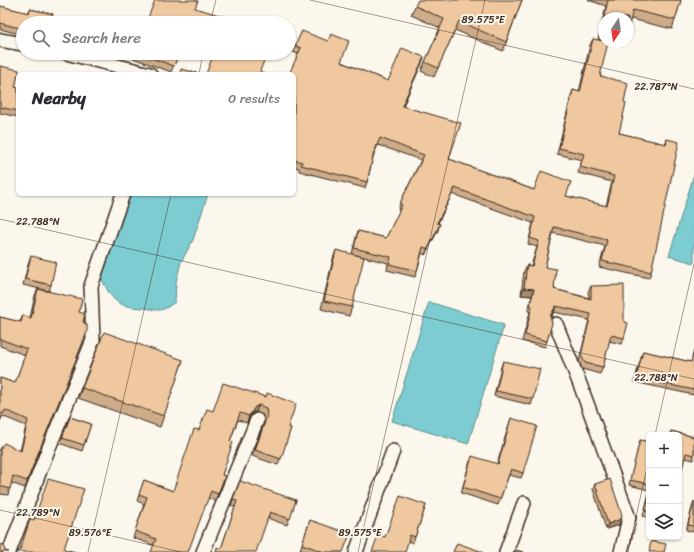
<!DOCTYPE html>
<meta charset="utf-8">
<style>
body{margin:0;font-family:Sriracha,sans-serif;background:#f7f7f7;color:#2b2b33}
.controls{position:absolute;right:12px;bottom:12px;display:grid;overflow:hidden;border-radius:6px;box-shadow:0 1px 3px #0004}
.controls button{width:36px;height:36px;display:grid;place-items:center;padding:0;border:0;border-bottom:1px solid #e1e1e2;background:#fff;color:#2b2b33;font:20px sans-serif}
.compass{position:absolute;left:598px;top:12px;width:36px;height:36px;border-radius:50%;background:#fff;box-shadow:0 1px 3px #0004;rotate:193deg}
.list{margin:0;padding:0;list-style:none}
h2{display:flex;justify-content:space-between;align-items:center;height:52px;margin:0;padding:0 16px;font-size:17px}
h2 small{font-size:13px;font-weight:400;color:#7c7c81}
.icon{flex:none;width:22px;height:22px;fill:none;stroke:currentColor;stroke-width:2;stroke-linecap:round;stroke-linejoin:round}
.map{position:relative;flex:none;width:694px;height:552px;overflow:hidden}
.search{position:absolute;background:#fff;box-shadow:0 1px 3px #0004;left:16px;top:16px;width:280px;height:44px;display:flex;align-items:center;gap:10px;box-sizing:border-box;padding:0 14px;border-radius:22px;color:#7c7c81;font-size:15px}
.panel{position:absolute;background:#fff;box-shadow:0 1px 3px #0004;left:16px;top:72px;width:280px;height:124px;border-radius:6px}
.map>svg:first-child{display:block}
.water{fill:#7bccd1;stroke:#618b89}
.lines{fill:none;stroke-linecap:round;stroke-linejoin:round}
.street-casing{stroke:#3b2a1e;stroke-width:16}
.street{stroke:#fbf7ec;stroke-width:13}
.wall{fill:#ceac89;stroke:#3b2a1e}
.shaded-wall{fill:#a78c6f;stroke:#3b2a1e}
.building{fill:#efc89f;stroke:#3b2a1e}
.ticks{fill:none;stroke:#3b2a1e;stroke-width:1;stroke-opacity:0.45}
.ticks-label{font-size:10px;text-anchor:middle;fill:#3b2a1e;stroke:#fbf7ec;stroke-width:4;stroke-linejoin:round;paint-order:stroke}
</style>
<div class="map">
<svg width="694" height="552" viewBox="0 0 694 552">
<rect width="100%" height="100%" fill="#fbf7ec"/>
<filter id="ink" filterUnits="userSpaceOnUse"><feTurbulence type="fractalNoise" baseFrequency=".025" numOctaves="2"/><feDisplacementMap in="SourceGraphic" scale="8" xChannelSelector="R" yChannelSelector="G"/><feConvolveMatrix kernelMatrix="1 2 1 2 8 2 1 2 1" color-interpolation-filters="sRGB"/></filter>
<g filter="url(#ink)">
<g class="water">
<path d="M694,174V263L669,256Z"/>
<path d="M131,194H208L193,240L181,262L176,282L175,302C160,313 161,310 143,308C116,306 114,303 101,278Z"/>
<path d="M429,302L504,325L468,444L392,421Z"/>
</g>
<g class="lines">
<g class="street-casing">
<g id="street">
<path d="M0,40L23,44"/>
<path d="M66,53L150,74"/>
<path d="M556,324L581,387L629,518L621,552"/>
<path d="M9,552L46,455L93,340L91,286L123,194"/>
<path d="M203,552L257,420"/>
<path d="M356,552L393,451"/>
<path d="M506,552L524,503"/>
</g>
</g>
<use href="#street" class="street"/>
</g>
<g class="wall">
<path d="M522,0L503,51L455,30L434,77L421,71L425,62L440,28L411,15L415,6Z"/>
<path d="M588,0H681L675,20L672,29L631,19L604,18V40L598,39L606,6Z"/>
<path d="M0,6L28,13L30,9L53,14L23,23V35L0,29Z"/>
<path d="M302,31L341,62L388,81L424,57L403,106L449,159L534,190L566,196L606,206L612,182L578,173L582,160L557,154L571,96L573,90L579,92L590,45L593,39L600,76L624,102L619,133L665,144L667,139L651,272L649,278L599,267L605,246L553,233L545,267L554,289L589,298L588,292L591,286L624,338L622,344L609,341L603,367L600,374L582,369L579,361L589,320L554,312L551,318L547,341L545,347L522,341L530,312L528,311L532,296L521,295L524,271L527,265L531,266L537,247L528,244L533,223L452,194L438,223V230L425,255L422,253L417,271L415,277L387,270L388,263L352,254L356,237L358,231L386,238L400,210H398L400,203L421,160L378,145L374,154L367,182L365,188L299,171V168L294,167V74L298,54L293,52Z"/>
<path d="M611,42H624L623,45Z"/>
<path d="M135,53H179L171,72L133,58Z"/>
<path d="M0,66L15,87L18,88V117L0,113Z"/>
<path d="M336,250L352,307L349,316L321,309L333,259Z"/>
<path d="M31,256L51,285L49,291L23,285L29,261Z"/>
<path d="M38,289L79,312L83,322L87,325L25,488L11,483L8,495L0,494V449L20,451L26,426L2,416L1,420H0V378L15,383L25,355L0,346V317L20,322L23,315L30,318L35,295Z"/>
<path d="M694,350V395L634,382L643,351L691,362Z"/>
<path d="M183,360L160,427L78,398L82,388Z"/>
<path d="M503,361L533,399L531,405L494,396L501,367Z"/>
<path d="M266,397L288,427L291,428L278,465L252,456L264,423L263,415L256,412L252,413L247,423L238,420L230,441L222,475L225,476L215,501L208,498L153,545L133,538L144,504L137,501L144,480L173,491L213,411Z"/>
<path d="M70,417L91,424L82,451L59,443Z"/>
<path d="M511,418L523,473L521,478L509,475L498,505L461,493L470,461L497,464Z"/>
<path d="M671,431L694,437V460L685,458L679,435H670Z"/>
<path d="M640,440L649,442V490L629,485Z"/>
<path d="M595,484L619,525L606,529L593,489Z"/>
<path d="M649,494V518L643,516Z"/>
<path d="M233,499L296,500L287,525L267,518L221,549L235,507L231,506Z"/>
<path d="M694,501V532L686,530Z"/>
<path d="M426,505L413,543L408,541L385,537Z"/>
<path d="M310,520L343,552H306L300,550Z"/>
</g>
<g class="shaded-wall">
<path d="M424,57L422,63L400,112L402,106Z"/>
<path d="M455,188L452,194L435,229L437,223Z"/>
<path d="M440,224L438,230L425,255L428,249Z"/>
<path d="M524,288L534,289L532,296L521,295Z"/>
<path d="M556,306L554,312L548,322L550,316Z"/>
<path d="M259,405L256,412L252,413L247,423L249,416L255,407Z"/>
<path d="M621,519L619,525L606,529L608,524Z"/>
</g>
<g class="building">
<path d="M155,0H195L198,1L195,8L243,22L242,23H146Z"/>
<path d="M418,0H522L506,42L459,21L438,68L425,62L444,19L415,6Z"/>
<path d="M608,0H681L675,20L633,10L628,29V18H604V30H601Z"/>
<path d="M0,6L29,13L30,9L53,14L51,23H23V29L0,23Z"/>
<path d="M302,31L328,41L331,34L349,41L341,62L388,81L402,48L424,57L402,106L461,123L449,159L534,190L541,171L571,182L566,196L607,206L614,176L580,167L584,154L559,148L573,90L580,92L593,39L604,41V42H608L600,76L628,83L624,102L626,103L619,133L666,144L667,139L679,142L651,272L602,261L607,240L554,227L545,267L556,269L554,289L591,299V286L624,285V322L628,323L624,338L611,335L603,367L585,363L581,355L591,314L556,306L550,316L552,323L547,341L525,335L532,306L530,305L534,289L524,288L527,265L532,266L539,241L530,238L535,217L455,188L437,223L440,224L428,249L423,247L417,271L389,264L391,257L354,248L358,231L386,238L402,205L400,203L424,155L380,138L374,152L367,182L301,165L302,162L294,160V74H289L301,48L295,46Z"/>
<path d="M138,53H179L174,66Z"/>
<path d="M214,53H267L260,71L265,74H206Z"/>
<path d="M0,66L19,70V74H18L15,87L18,88V111L0,107Z"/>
<path d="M181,69L202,74H180Z"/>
<path d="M336,250L364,257L352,307L324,301Z"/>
<path d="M31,256L56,262L51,285L25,279Z"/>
<path d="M38,289L82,299L79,312L85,314L83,322L87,325V332L27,481L13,476L10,489L0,486V449L4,443L21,451L28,420L5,410L3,414L0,413V378L15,383L27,349L0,339V317L21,322L23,315L31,318Z"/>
<path d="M104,332L183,360L164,416L82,388Z"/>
<path d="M643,351L691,362L694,352V390L636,378Z"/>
<path d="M503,361L540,369L533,399L496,391Z"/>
<path d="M223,383L266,397L267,393L296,404L288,427L291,428L281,459L255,450L267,416L266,408L259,405L255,407L249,416L240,413L230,441L233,442L222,475L225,476L218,494L211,491L188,552H151L156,539L135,531L147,497L139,494L144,480L173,491L194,429L199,430L207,409L213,411Z"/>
<path d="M70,417L91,424L84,445L62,438Z"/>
<path d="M511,418L537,426L523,473L511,469L500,499L463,487L472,456L498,464Z"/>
<path d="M671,431L694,437V455L686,453L679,481V435H670Z"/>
<path d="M640,440L649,442V484L630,480Z"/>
<path d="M48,479L84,489L64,549L76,552H16L20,550L30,519L34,520Z"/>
<path d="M610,479L622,515L621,519L608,524L595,484Z"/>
<path d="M240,481L296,500L290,519L270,512L256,552H216L217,547L221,549L237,501L233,499Z"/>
<path d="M400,496L426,505L415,537L410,535L405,552H372L378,535L385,537Z"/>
<path d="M649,496V512L645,511Z"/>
<path d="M694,501V526L688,525Z"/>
<path d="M310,520L350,534L343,552H324L302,544Z"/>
<path d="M651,541L666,544L664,552H649Z"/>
<path d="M457,543L483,552H453Z"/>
<path d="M0,544L4,545L5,551L9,552H0Z"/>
<path d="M516,550L523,552H515Z"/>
</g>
</g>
<path class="ticks" d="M310,0L694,89M210,23L216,0M199,74L203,53M0,219L694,379M655,435L694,264M0,510L181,552M88,552L171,194M358,552L485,0M628,552L649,459"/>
<g class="ticks-label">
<text x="483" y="23">89.575°E</text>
<text x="656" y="90">22.787°N</text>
<text x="38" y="225">22.788°N</text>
<text x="656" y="381">22.788°N</text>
<text x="38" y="516">22.789°N</text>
<text x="90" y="536">89.576°E</text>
<text x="360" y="536">89.575°E</text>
</g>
</svg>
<div class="controls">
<button>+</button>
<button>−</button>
<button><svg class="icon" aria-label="layers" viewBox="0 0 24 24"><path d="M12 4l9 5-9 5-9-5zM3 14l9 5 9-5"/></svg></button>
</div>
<svg class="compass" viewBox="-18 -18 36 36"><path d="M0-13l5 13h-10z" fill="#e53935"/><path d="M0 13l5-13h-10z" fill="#7c7c81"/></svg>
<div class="search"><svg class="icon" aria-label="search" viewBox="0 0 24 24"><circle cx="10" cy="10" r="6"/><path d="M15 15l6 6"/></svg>Search here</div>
<section class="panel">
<h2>Nearby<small>0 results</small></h2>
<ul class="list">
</ul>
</section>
</div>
